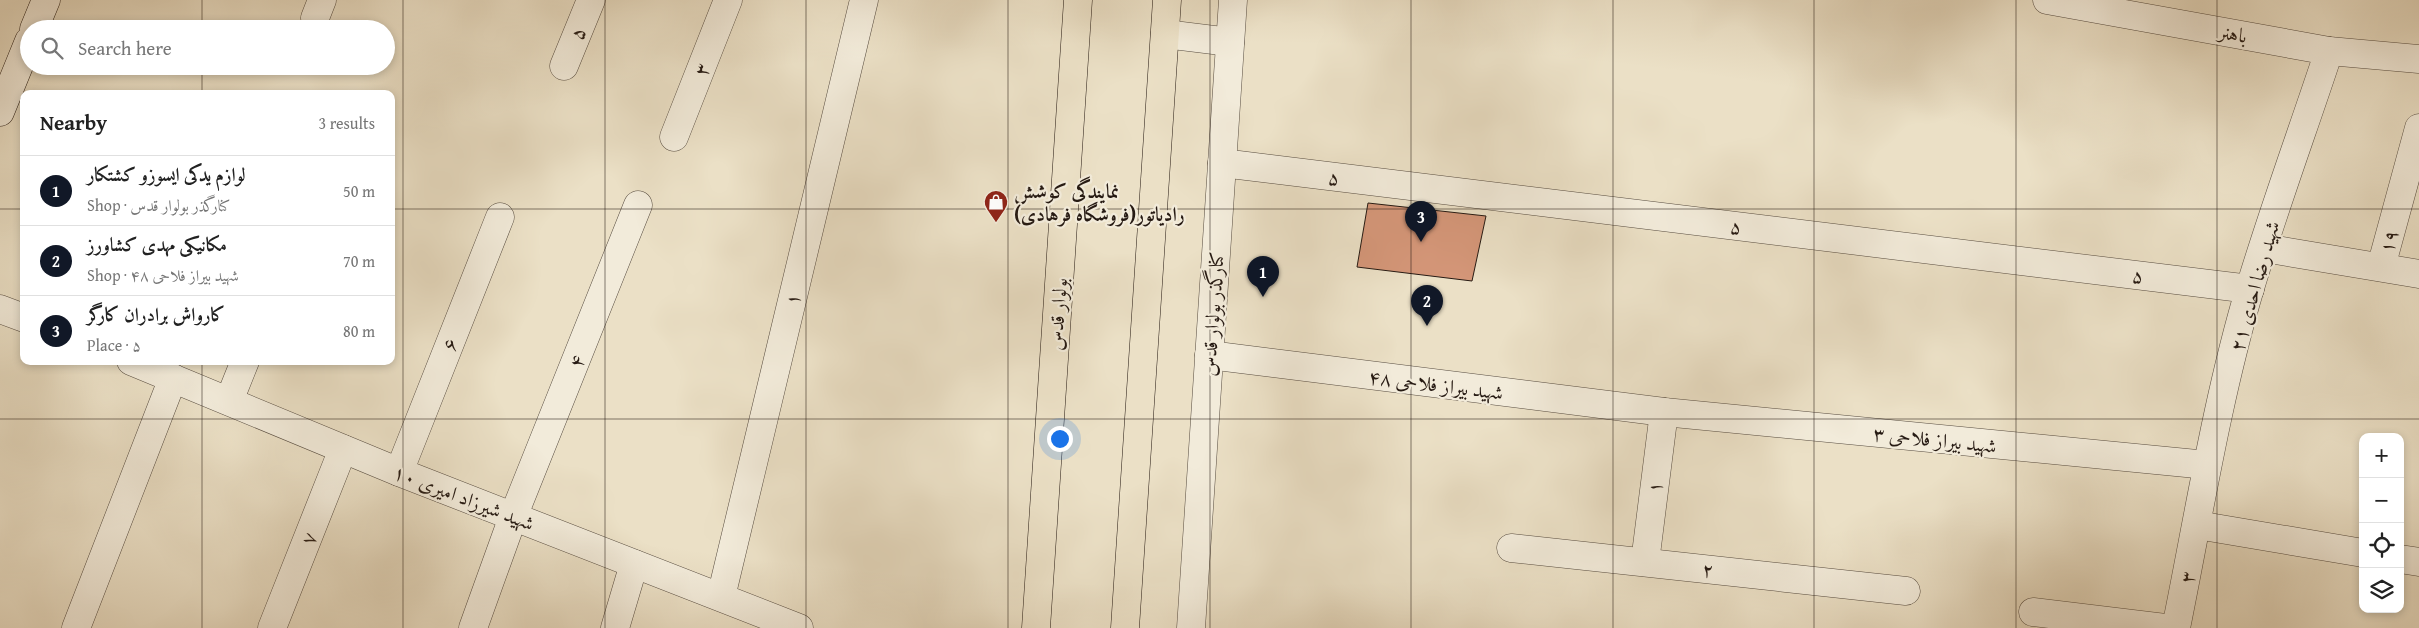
<!DOCTYPE html>
<meta charset="utf-8">
<style>
body{margin:0;font-family:"Gentium Book Plus",Amiri,serif;background:#f2f2f2;color:#222}
.controls{position:absolute;right:15px;bottom:15px;display:grid;overflow:hidden;border-radius:10px;box-shadow:0 2px 8px #0003}
.controls button{width:45px;height:45px;display:grid;place-items:center;padding:0;border:0;border-bottom:1px solid #e0e0e0;background:#fff;color:#222;font:25px sans-serif}
.you{position:absolute;left:1059px;top:438px;width:18px;height:18px;margin:-12px;border:4px solid #fff;border-radius:50%;background:#1a73e8;box-shadow:0 0 0 8px #1a73e833}
.badge{display:grid;place-items:center;width:32px;height:32px;border-radius:50%;background:#111827;color:#fff;font-size:16px;font-weight:700}
.pin{position:absolute;translate:-50% -41px;filter:drop-shadow(0 1px 2px #0008)}
.pin::after{content:'';position:absolute;top:26px;width:18px;height:15px;background:inherit;clip-path:polygon(0 0,100% 0,50% 100%)}
.list{margin:0;padding:0;list-style:none}
h2{display:flex;justify-content:space-between;align-items:center;height:65px;margin:0;padding:0 20px;font-size:21px}
h2 small{font-size:16px;font-weight:400;color:#767676}
.list li{display:grid;grid-template-columns:32px 1fr auto;gap:15px;align-items:center;box-sizing:border-box;height:70px;padding:0 20px;border-top:1px solid #e0e0e0}
.list b{display:block;font-size:19px;white-space:nowrap}
.list p{margin:0;font-size:16px;white-space:nowrap;color:#767676}
.list em{font-size:16px;font-style:normal;color:#767676}
.icon{flex:none;width:28px;height:28px;fill:none;stroke:currentColor;stroke-width:2;stroke-linecap:round;stroke-linejoin:round}
.map{position:relative;flex:none;width:2419px;height:628px;overflow:hidden}
.search{position:absolute;background:#fff;box-shadow:0 2px 8px #0003;left:20px;top:20px;width:375px;height:55px;display:flex;align-items:center;gap:12px;box-sizing:border-box;padding:0 18px;border-radius:28px;color:#767676;font-size:19px}
.panel{position:absolute;background:#fff;box-shadow:0 2px 8px #0003;left:20px;top:90px;width:375px;height:275px;border-radius:10px}
.map>svg:first-child{display:block}
.building{fill:#d49678;stroke:#261a13}
.lines{fill:none;stroke-linecap:round;stroke-linejoin:round}
.street-casing{stroke:#574c40;stroke-width:29}
.secondary-casing{stroke:#261a13;stroke-width:29}
.primary-casing{stroke:#261a13;stroke-width:29}
.street{stroke:#f2ebda;stroke-width:28}
.secondary{stroke:#f2ebda;stroke-width:28}
.primary{stroke:#ebe0c6;stroke-width:28}
.grid{fill:none;stroke:#261a13;stroke-width:1;stroke-opacity:0.55}
.labels{text-anchor:middle;dominant-baseline:central;stroke-width:4.5;stroke-linejoin:round;paint-order:stroke}
.street-label{font-size:20px;fill:#261a13;stroke:#f2ebda}
.poi-label{font-size:20px;font-weight:bold;fill:#261a13;stroke:#f2ebda;text-anchor:start}
</style>
<div class="map">
<svg width="2419" height="628" viewBox="0 0 2419 628">
<rect width="100%" height="100%" fill="#ebe0c6"/>
<filter id="stains"><feTurbulence type="fractalNoise" baseFrequency=".004" numOctaves="4"/><feColorMatrix values="0 0 0 0 .2 0 0 0 0 .09 0 0 0 0 .02 0 0 0 .5 -.17"/></filter>
<radialGradient id="worn" r=".72"><stop offset=".6" stop-color="#630" stop-opacity="0"/><stop offset="1" stop-color="#630" stop-opacity=".3"/></radialGradient>
<path class="building" d="M1368,203L1486,216L1472,281L1357,267Z"/>
<g class="lines">
<g class="street-casing">
<g id="street">
<path d="M2047,0L2329,51L2419,59"/>
<path d="M315,18L322,0"/>
<path d="M1165,34L1230,42"/>
<path d="M564,66L591,0"/>
<path d="M674,137L728,0"/>
<path d="M1222,163L2250,289"/>
<path d="M2264,248L2419,274"/>
<path d="M2381,267L2419,128"/>
<path d="M0,309L24,318"/>
<path d="M1209,355L1664,412L2207,465"/>
<path d="M131,361L399,472L799,628"/>
<path d="M229,401L245,361"/>
<path d="M399,472L500,217"/>
<path d="M2197,525L2363,553"/>
<path d="M1511,548L1906,591"/>
<path d="M2400,559L2419,562"/>
<path d="M1645,562L1664,412"/>
<path d="M721,597L864,0"/>
<path d="M2033,612L2165,628"/>
<path d="M76,628L173,378"/>
<path d="M272,628L343,449"/>
<path d="M473,628L513,517L638,205"/>
<path d="M615,628L634,564"/>
<path d="M1191,628L1233,0"/>
<path d="M2176,628C2199,514 2217,399 2250,288C2274,208 2303,130 2329,51"/>
</g>
</g>
<g class="secondary-casing">
<g id="secondary">
<path d="M34,29L46,0"/>
<path d="M0,112L29,41"/>
</g>
</g>
<g class="primary-casing">
<g id="primary">
<path d="M1036,628L1078,0"/>
<path d="M1125,628L1167,0"/>
</g>
</g>
<use href="#street" class="street"/>
<use href="#secondary" class="secondary"/>
<use href="#primary" class="primary"/>
</g>
<path class="grid" d="M202,0V29M403,0V628M605,0V628M806,0V628M1008,0V628M1210,0V628M1411,0V628M1613,0V628M1814,0V628M2016,0V628M2217,0V628M202,66V94M0,209H24M391,209H2419M202,361V628M0,419H2419"/>
<defs>
<g id="shop-pin" transform="scale(1.25)"><path d="M0 17L-7.5 6A9.5 9.5 0 1 1 7.5 6Z" fill="#8f2418" stroke="#f2ebda"/><path d="M-5-2.5h2.3a2.7 3.5 0 0 1 5.4 0H5L5.5 6h-11ZM-1.5-2.5h3a1.5 2.3 0 0 0-3 0Z" fill="#fff"/></g>
</defs>
<g fill-rule="evenodd">
<use href="#shop-pin" x="996" y="202"/>
</g>
<g class="labels">
<g class="street-label">
<text transform="translate(577 33) rotate(-68)">۵</text>
<text transform="translate(2233 33) rotate(10)">باهنر</text>
<text transform="translate(701 69) rotate(-69)">۳</text>
<text transform="translate(1334 177) rotate(7)">۵</text>
<text transform="translate(1736 226) rotate(7)">۵</text>
<text transform="translate(2388 241) rotate(-75)">۱۹</text>
<text transform="translate(2138 275) rotate(7)">۵</text>
<text transform="translate(2254 286) rotate(-74)">شهید رضا احدی ۲۱</text>
<text transform="translate(792 299) rotate(-76)">۱</text>
<text transform="translate(1057 314) rotate(-86)">بولوار قدس</text>
<text transform="translate(1212 314) rotate(-86)">کنارگذر بولوار قدس</text>
<text transform="translate(449 344) rotate(-68)">۶</text>
<text transform="translate(576 361) rotate(-68)">۴</text>
<text transform="translate(1436 384) rotate(7)">شهید بیراز فلاحی ۴۸</text>
<text transform="translate(1935 439) rotate(6)">شهید بیراز فلاحی ۳</text>
<text transform="translate(1654 487) rotate(-83)">۱</text>
<text transform="translate(464 497) rotate(21)">شهید شیرزاد امیری ۱۰</text>
<text transform="translate(308 538) rotate(-68)">۷</text>
<text transform="translate(1708 569) rotate(6)">۲</text>
<text transform="translate(2187 577) rotate(-78)">۳</text>
</g>
<g class="poi-label">
<text x="1014" y="190">نمایندگی کوشش<tspan x="1014" dy="23">رادیاتور(فروشگاه فرهادی)</tspan></text>
</g>
</g>
<rect width="100%" height="100%" filter="url(#stains)"/>
<rect width="100%" height="100%" fill="url(#worn)"/>
</svg>
<div class="controls">
<button>+</button>
<button>−</button>
<button><svg class="icon" aria-label="locate" viewBox="0 0 24 24"><circle cx="12" cy="12" r="6"/><path d="M12 2v4M12 18v4M2 12h4M18 12h4"/></svg></button>
<button><svg class="icon" aria-label="layers" viewBox="0 0 24 24"><path d="M12 4l9 5-9 5-9-5zM3 14l9 5 9-5"/></svg></button>
</div>
<div class="you"></div>
<div class="pin badge" style="left:1263px;top:297px">1</div>
<div class="pin badge" style="left:1427px;top:326px">2</div>
<div class="pin badge" style="left:1421px;top:242px">3</div>
<div class="search"><svg class="icon" aria-label="search" viewBox="0 0 24 24"><circle cx="10" cy="10" r="6"/><path d="M15 15l6 6"/></svg>Search here</div>
<section class="panel">
<h2>Nearby<small>3 results</small></h2>
<ul class="list">
<li><span class="badge">1</span><div><b>لوازم یدکی ایسوزو کشتکار</b><p>Shop · کنارگذر بولوار قدس</p></div><em>50 m</em></li>
<li><span class="badge">2</span><div><b>مکانیکی مهدی کشاورز</b><p>Shop · شهید بیراز فلاحی ۴۸</p></div><em>70 m</em></li>
<li><span class="badge">3</span><div><b>کارواش برادران کارگر</b><p>Place · ۵</p></div><em>80 m</em></li>
</ul>
</section>
</div>
